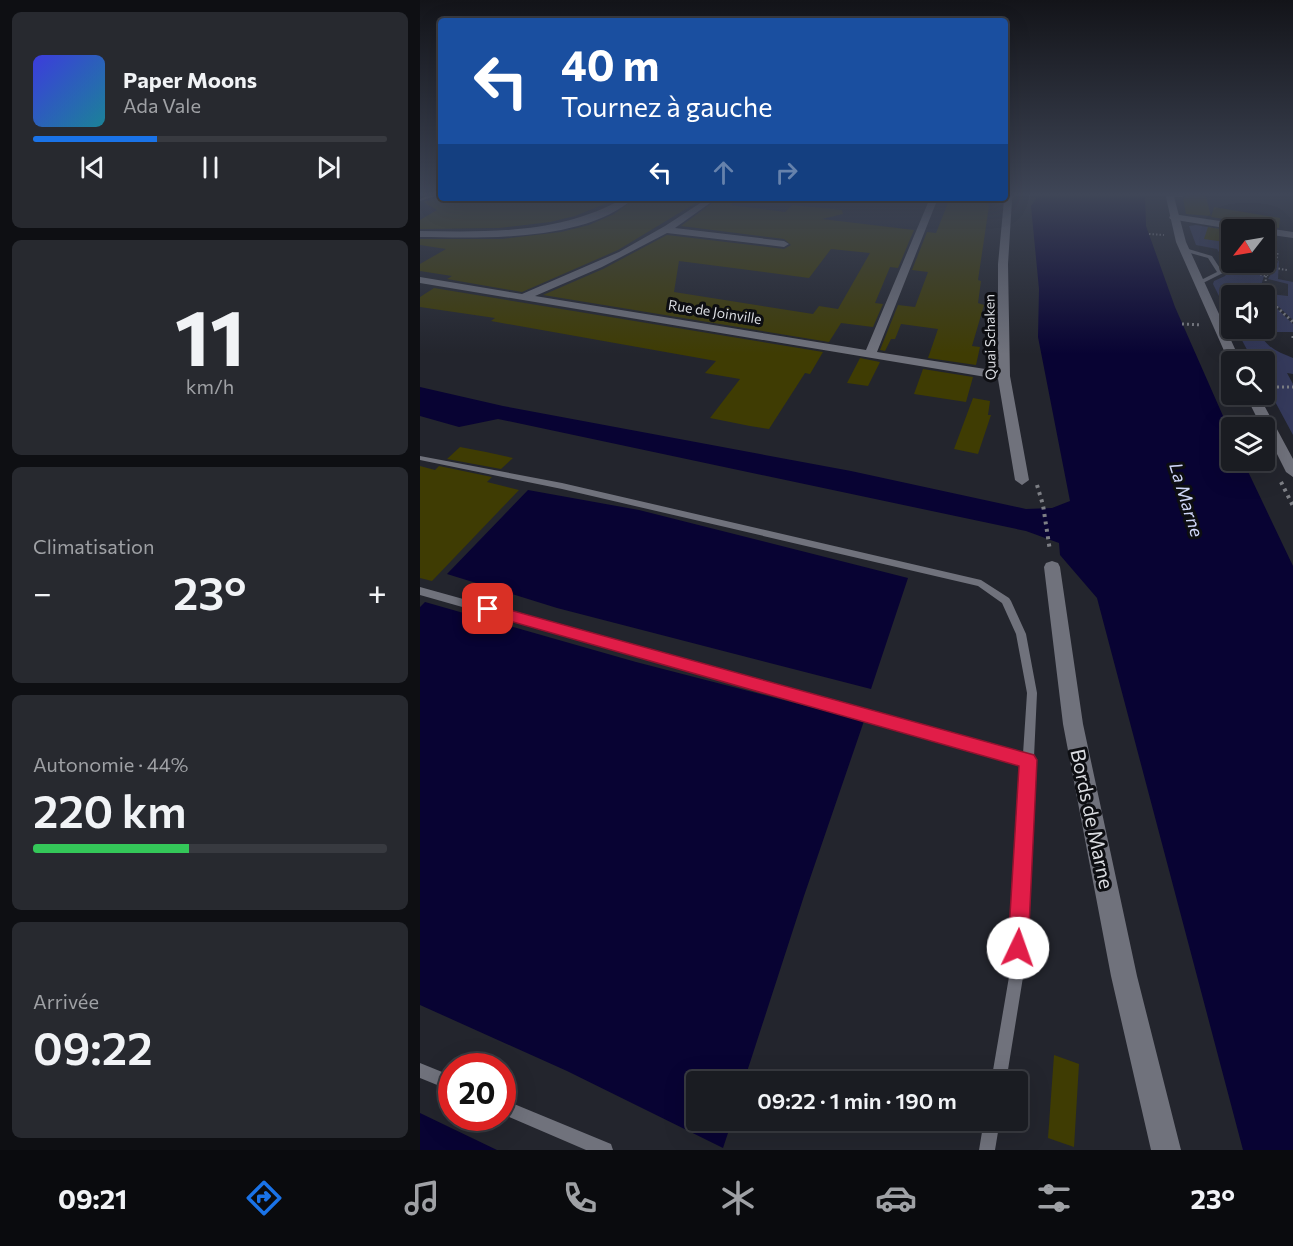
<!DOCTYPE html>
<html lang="fr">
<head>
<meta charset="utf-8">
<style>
  :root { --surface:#1a1c22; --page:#27292f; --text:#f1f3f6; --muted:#9fa1a5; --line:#383a40; --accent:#1a73e8 }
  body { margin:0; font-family:Commissioner,sans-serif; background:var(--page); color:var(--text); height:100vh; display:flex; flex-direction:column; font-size:22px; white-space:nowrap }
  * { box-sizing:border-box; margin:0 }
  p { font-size:20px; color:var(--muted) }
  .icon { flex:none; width:33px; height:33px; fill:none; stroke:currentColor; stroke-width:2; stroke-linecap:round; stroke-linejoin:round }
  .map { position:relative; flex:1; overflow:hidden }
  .panel { display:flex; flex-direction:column; gap:12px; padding:12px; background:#0e0f13; width:420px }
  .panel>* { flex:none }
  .banner { position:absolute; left:18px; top:18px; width:570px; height:183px; border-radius:6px; box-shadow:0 6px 24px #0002,0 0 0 2px var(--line); background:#1a4fa0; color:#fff; overflow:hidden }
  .needle { width:39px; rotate:239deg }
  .tools { position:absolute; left:801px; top:219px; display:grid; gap:12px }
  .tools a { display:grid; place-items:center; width:54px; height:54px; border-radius:6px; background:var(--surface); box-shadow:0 6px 24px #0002,0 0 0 2px var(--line); font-size:30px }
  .speed { position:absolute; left:18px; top:1053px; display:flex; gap:12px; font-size:30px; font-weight:700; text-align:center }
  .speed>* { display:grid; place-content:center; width:78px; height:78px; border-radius:50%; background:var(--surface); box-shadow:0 6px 24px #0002,0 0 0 2px var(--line); line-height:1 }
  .speed .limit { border:9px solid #d22; background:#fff; color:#111 }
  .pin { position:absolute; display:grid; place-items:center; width:51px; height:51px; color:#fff; margin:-26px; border-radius:12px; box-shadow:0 3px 9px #0006 }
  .me { position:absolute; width:66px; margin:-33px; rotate:3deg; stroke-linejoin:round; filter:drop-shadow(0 0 4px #0008) }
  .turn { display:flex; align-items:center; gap:21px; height:126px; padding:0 24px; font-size:27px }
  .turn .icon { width:78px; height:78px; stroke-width:2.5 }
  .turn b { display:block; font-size:42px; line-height:51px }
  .lanes { display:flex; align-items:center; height:57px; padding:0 24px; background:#0003; justify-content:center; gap:30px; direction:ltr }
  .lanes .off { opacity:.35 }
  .big { font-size:45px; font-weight:600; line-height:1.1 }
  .panel .tile { flex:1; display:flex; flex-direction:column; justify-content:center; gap:9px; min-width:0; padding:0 21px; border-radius:9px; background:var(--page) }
  .panel .dial { align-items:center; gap:0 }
  .dial b { font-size:78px; line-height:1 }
  .song { display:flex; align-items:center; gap:18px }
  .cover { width:72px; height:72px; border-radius:9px; background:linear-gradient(135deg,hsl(240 70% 55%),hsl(190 70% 35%)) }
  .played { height:6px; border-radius:3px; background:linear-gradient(90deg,var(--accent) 35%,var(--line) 35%) }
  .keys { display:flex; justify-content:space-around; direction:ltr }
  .heat { display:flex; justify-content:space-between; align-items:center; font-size:33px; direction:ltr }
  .charge { height:9px; border-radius:4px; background:linear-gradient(90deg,#34c759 44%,var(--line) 0) }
  .trip { position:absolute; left:266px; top:1071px; width:342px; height:60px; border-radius:6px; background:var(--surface); box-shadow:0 6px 24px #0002,0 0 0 2px var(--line); font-weight:600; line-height:60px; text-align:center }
  .dock { display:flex; height:96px; justify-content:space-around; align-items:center; background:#0a0b0e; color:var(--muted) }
  .dock .icon { width:42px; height:42px }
  .dock .selected { color:var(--accent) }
  .dock b { font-size:27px; color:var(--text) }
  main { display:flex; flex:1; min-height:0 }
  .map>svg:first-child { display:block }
</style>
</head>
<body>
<main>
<section class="panel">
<div class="tile">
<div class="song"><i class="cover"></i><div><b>Paper Moons</b><p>Ada Vale</p></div></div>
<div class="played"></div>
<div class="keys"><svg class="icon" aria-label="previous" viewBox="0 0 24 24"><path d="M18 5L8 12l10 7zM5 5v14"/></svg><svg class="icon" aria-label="pause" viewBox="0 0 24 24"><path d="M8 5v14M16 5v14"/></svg><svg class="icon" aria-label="next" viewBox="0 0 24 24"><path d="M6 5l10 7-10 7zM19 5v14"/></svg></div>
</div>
<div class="tile dial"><b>11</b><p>km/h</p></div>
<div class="tile"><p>Climatisation</p>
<div class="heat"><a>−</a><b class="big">23°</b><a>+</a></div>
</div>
<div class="tile"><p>Autonomie · 44%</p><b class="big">220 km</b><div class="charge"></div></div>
<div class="tile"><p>Arrivée</p><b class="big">09:22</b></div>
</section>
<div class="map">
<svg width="873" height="1150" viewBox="0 0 873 1150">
  <rect width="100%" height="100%" fill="#23252d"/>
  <path fill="#353a5c" d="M776,225L799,229L785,238L811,243L812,262H844L845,249L855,251V267L845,275L807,265L797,249L776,245L769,226Z
    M859,260L858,279L873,282V320L848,297L849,294L868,296V284L848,279Z
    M808,266L844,276L840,289L843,295L812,296L811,320L793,284L794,281L805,276L809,271Z
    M845,297L873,324V332H840C845,347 858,352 873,358V374L867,373L873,384V435L845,383L844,362L833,361L816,329L844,328Z"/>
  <path fill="#080333" d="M620,193H725L726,226L755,307L811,434L812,460L823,461L873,566V1150H823L677,598L640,555L639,543L606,531L78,419L39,427L0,416V387L83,406L431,471L606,509L632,508L650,501L618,337L619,289L611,206Z
    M108,490L219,510L488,578L451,689L137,608L27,574Z
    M5,602L216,662L444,721L384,896L324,1081L276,1082V1120L312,1121L303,1148L147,1071L0,1005V607Z
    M0,1113L77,1150H0Z"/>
  <path fill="#3f3c03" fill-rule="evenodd" d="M762,193H785L791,216L766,214L763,199L766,195Z
    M16,198H199L155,216L130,222L79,228L0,229V220L17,210L3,202Z
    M216,198H284L198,250L102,292L27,279L32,276L0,271V264L26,249L0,245V239H82L141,232L169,225L194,214Z
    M299,198H319L310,205L365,212L372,205L422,210L423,214L402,219L494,230L478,268L470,267L455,303L463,304L453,327L421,323L409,342L123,295L183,269L247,235L364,249L371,245L364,239L261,226ZM411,249L450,253L418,309L399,306L393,314L254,292L259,261L389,278Z
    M530,198H563L569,206L558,280L561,281L558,303L564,305L552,346L560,347L556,365L508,358L518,329L481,324L475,339H471L465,351L460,350L478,305L495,307L508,272L492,270L507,232L516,233Z
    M794,207L860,218L859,228L791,217Z
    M788,227L812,231V243L784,239Z
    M14,288L403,352L390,374L385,373L349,429L330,426L290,418L320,379L285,373L296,361L71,321L75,318L0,307V297Z
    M440,358L460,362L448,386L427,383Z
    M503,369L553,377L546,402L494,394Z
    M553,398L570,401L568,415H571L558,454L534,449Z
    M40,447L66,452L93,458L81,469L27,459Z
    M0,466L15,470L19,466L72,477L67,482L99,490L12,581L0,578Z
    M634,1055L659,1064L654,1147L628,1138Z"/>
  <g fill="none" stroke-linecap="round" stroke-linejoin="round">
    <path stroke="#7d7f85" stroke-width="2" stroke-dasharray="1.5 2" stroke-linecap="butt" d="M729,234L744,235
      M810,266L846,276L855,268L858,251
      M855,268L867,270
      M846,276L845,291L850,302"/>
    <path stroke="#7d7f85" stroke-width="3" stroke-dasharray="2 3" stroke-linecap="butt" d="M849,300L873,322
      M762,324L782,325
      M873,336V340
      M807,374L812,385
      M847,387H873"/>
    <path stroke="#7d7f85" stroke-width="4" stroke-dasharray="3 4.5" stroke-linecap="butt" d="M861,482L873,506
      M617,485L623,505L630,551"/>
    <path fill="#70727c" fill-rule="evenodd" d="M16,193H21V194L0,201V199Z
      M747,194L764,196L762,197L749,196Z
      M765,248L792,256L803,273L781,284H777V282L797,272L788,258L763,251L762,250Z
      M0,456L142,483L561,580L589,598L591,601L606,634L617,693L604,971L586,1082H571L590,971L602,765L0,595V587L603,754L607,693L596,634L582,603L558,586L142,489L0,460Z
      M0,1063L32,1076V1091L0,1078Z
      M82,1099L191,1144L193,1150H166L82,1114Z
      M564,1120H580L575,1150H559Z"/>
    <path fill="#70727c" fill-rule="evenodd" d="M587,193H595L592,200L588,264L590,376L609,480L602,485L595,480L578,379L0,283V277L102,294L199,252L245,226L288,198H297L255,228L364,241L369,244L364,247L247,233L182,267L115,296L446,350L510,198H518L457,352L578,371V264L584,200Z
      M204,198H214C165,242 62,238 0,237V231C71,232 141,234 204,198Z
      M753,214L873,232V238L844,234V230H817L750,219L749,217Z
      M632,561L638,563L640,567L663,724L717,976L761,1150H731L691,976L643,724L624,567L626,563Z"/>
    <path fill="#70727c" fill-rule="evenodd" d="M745,193H753L766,242L821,362H812V365L809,362L756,242Z
      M825,394H838L873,459V477L866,472L844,428H842Z"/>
  </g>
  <linearGradient id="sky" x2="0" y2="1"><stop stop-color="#131419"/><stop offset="0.55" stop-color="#3f4657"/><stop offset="1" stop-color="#3f4657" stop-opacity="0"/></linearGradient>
  <rect width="873" height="354" fill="url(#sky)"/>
  <path fill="#e11d48" stroke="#92132f" stroke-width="1.5" d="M68,604L614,755L617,760L608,948L605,955L598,958L591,955L588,948L599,766L62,613L60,609L62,605Z"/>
  <g text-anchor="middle" stroke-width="6" stroke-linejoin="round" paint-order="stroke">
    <g font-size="14" fill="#d9dbe0" stroke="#0d0e12">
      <text transform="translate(295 312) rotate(9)" y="5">Rue de Joinville</text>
      <text transform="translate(570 337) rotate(-91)" y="5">Quai Schaken</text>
    </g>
    <g font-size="18" font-style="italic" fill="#d0d7f9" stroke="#0d0e12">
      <text transform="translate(766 500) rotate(73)" y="6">La Marne</text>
    </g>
    <g font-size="20" fill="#d9dbe0" stroke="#0d0e12">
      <text transform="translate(672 819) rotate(78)" y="7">Bords de Marne</text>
    </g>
  </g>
</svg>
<div class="tools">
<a><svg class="needle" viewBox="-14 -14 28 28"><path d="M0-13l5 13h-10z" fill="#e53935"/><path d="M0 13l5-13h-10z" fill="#9fa1a5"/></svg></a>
<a><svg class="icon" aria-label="sound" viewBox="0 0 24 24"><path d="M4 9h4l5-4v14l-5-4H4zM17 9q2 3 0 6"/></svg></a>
<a><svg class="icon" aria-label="search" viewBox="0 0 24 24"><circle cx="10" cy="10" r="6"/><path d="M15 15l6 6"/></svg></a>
<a><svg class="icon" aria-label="layers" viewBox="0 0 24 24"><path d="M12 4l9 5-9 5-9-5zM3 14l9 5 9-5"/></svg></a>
</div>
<div class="speed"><div class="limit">20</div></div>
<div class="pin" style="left:68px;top:609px;background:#d93025"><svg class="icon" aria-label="arrive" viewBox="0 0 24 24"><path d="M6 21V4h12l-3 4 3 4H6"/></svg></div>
<svg class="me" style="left:598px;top:948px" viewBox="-20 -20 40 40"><circle r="19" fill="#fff"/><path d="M0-13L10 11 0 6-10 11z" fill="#e11d48"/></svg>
<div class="trip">09:22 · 1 min · 190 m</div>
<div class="banner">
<div class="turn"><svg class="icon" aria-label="left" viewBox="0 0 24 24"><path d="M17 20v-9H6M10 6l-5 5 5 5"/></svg><div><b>40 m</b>Tournez à gauche</div></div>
<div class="lanes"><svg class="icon" aria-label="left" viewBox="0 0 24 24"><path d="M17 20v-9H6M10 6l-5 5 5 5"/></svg><svg class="icon off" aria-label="ahead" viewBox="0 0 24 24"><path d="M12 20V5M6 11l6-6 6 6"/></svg><svg class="icon off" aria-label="right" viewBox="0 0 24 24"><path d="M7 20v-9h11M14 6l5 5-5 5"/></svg></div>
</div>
</div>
</main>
<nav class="dock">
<b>09:21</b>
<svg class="icon selected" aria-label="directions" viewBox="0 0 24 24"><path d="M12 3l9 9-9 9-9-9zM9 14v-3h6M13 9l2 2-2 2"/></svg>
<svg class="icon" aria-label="music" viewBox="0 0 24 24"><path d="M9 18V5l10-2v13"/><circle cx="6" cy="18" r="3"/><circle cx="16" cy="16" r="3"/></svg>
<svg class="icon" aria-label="phone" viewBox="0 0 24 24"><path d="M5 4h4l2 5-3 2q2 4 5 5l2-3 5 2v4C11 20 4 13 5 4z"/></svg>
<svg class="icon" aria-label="climate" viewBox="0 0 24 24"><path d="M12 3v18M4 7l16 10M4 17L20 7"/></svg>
<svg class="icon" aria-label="car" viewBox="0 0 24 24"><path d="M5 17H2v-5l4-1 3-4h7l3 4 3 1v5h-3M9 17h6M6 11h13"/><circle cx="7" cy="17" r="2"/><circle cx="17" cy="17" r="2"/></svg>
<svg class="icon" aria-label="filters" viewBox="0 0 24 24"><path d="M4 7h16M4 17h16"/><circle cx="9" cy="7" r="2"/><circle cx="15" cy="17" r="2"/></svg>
<b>23°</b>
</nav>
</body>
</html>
